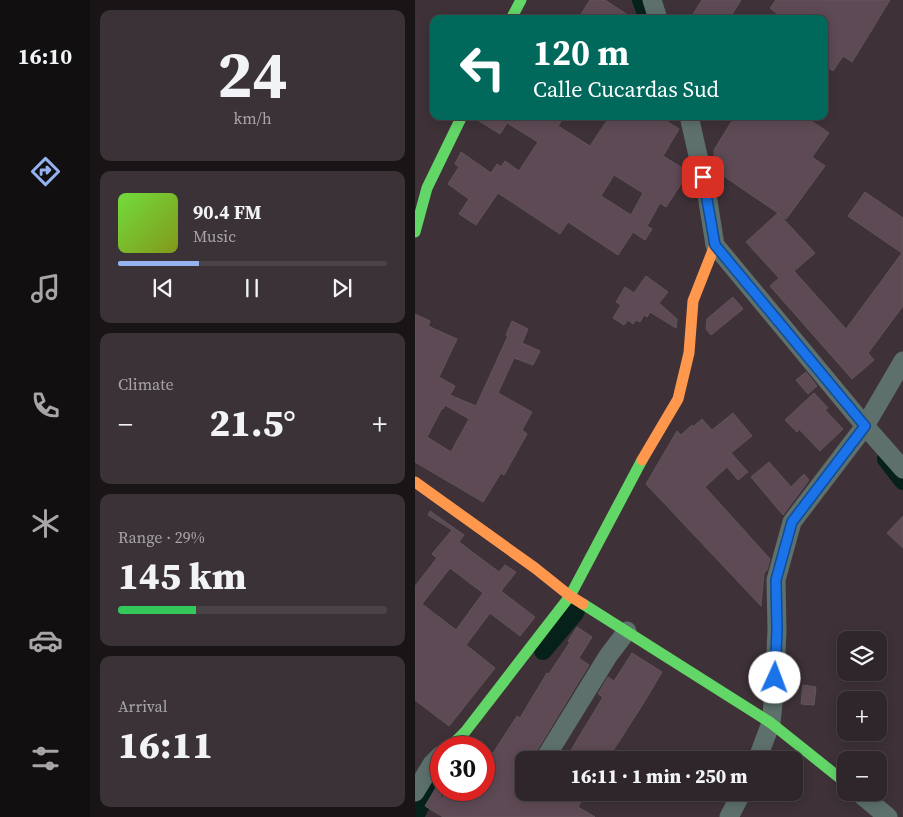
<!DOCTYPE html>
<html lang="en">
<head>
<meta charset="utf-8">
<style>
  :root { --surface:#2e262a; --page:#3a3236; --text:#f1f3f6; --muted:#a7a5a8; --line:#494347; --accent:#95b2f1 }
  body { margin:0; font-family:"Source Serif 4",serif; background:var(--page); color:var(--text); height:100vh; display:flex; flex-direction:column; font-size:19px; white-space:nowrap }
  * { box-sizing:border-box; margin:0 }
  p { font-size:16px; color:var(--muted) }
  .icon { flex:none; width:28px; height:28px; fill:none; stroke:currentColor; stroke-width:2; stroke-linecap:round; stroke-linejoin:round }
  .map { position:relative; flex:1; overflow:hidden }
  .drawer { display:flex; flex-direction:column; gap:10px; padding:10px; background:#191517; width:325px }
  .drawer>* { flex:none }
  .top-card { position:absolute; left:15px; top:15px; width:398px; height:105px; border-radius:10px; box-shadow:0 2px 12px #0003,0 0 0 1px var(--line); background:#00695c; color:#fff; overflow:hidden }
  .buttons { position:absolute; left:422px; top:631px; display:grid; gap:10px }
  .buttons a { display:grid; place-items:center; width:50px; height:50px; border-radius:10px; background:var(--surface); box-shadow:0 2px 12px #0003,0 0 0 1px var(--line); font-size:25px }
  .speed { position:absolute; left:15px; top:736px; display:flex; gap:10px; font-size:25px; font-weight:700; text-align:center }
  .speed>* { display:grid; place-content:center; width:65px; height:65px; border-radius:50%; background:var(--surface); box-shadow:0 2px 12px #0003,0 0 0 1px var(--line); line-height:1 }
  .speed .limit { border:8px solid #d22; background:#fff; color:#111 }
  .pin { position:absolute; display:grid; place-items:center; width:42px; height:42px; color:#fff; margin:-21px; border-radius:10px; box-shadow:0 2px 8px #0006 }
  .me { position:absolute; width:55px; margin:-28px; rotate:2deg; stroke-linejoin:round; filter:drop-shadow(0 0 4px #0008) }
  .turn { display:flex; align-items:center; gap:18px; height:105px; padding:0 20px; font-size:22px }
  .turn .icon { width:65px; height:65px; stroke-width:2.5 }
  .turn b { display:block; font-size:35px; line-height:42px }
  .big { font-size:38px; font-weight:800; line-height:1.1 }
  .drawer .tile { flex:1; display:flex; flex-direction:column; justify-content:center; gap:8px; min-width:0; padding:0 18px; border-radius:10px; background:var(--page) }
  .drawer .dial { align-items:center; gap:0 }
  .dial b { font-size:65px; line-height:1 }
  .song { display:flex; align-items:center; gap:15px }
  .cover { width:60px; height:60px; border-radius:8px; background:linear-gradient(135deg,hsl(100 70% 55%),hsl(70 70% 35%)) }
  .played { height:5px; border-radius:2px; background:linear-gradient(90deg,var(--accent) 30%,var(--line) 30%) }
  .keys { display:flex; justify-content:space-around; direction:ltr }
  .heat { display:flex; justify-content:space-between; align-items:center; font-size:28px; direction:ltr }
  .charge { height:8px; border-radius:4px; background:linear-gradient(90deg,#34c759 29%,var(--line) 0) }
  .trip { position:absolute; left:100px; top:751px; width:288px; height:50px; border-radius:10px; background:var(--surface); box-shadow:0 2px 12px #0003,0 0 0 1px var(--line); font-weight:800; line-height:50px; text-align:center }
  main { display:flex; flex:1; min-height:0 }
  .tab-bar { display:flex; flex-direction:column; width:90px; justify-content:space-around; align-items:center; background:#120f11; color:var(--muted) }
  .tab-bar .icon { width:35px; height:35px }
  .tab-bar .on { color:var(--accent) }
  .tab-bar b { font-size:22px; color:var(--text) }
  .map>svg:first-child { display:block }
</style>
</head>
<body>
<main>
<nav class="tab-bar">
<b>16:10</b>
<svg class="icon on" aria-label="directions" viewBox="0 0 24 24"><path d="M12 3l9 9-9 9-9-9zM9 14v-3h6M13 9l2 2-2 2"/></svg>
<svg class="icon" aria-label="music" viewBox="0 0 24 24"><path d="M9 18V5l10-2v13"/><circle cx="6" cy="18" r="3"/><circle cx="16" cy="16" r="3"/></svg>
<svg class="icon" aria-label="phone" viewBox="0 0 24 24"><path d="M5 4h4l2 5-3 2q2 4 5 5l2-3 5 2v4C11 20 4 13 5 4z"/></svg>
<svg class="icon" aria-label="climate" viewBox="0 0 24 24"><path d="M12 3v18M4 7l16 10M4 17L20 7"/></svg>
<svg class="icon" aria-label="car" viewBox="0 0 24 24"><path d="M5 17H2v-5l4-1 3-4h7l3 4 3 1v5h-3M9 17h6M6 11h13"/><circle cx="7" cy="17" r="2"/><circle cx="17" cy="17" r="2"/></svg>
<svg class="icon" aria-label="filters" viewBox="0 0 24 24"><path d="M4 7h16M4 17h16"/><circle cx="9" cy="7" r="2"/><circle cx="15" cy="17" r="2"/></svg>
</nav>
<section class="drawer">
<div class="tile dial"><b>24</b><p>km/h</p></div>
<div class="tile">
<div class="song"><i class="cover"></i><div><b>90.4 FM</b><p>Music</p></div></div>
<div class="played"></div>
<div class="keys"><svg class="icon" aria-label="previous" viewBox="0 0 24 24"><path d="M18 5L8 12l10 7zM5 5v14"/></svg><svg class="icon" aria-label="pause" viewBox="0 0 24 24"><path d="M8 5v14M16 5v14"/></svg><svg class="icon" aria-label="next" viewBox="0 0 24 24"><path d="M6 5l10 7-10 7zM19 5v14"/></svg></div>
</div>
<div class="tile"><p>Climate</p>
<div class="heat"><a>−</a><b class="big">21.5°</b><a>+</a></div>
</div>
<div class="tile"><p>Range · 29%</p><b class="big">145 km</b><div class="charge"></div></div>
<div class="tile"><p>Arrival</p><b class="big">16:11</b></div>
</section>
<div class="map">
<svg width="488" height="817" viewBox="0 0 488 817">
  <rect width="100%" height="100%" fill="#3e3238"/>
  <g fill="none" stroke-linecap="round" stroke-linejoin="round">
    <path stroke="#06211a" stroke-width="18" d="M226,0L233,19
      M471,459L488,481
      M128,651L160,613L162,608
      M0,816L26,769"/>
  </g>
  <path fill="#5e4a55" stroke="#60555a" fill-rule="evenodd" d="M175,0H190L219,19H163Z
    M287,0H326L314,19H275Z
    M361,0H475L437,62L428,56L418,71L409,65V19H369L355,8Z
    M62,116H150L143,126L175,146L195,116H244L264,129L248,156L274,172L251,207L245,203L232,226L237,229L230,240L218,232L203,255L153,222L145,234L83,193L61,225L44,214L54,199L33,184L44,167L40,164L46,152L76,173L82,164L86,167L90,161L104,171L123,142L92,123L85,134L61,119ZM199,175L228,193L216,215L186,196Z
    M320,116H389L414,133L397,157L410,166L371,219L363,213L400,253L379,271L431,329L487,253L433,216L450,192L488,218V306L453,353L459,360L437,379L355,286L364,278L331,242L363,213L304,173L306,169L300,165L299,150Z
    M231,276L253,292L244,303L262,319L261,328L235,312L232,317L229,315L225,322L221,320L218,324L213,320L209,325L198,318L206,305L201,302L210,287L219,293Z
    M318,297L328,309L296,335L291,329L292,319Z
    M0,314L15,321L13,326L42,339L24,377L40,386L35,395L61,406L93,336L91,335L97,321L113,329L107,343L125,351L118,365L99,358L83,393L117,412L107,430L112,434L89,475L86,473L68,502L0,462ZM30,405L54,419L36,452L12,437L27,408L28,409Z
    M391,372L402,386L393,394L381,380Z
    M399,393L413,408L410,410L428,429L405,451L384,429L382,432L370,420Z
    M318,413L337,436L316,453L333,472L323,480L312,467L290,487L355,559L352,570L349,573L346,606L231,484L262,431L266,435L277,425L278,427L287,419L297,430Z
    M354,462L376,487L389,474L394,480L368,515L336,477Z
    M15,511L49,535L44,542L84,572L90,565L101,572L86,591L120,617L105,636L75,613L51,645L80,668L34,726L0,700V586L22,558L17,554L37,530L13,515ZM35,568L68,593L41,630L7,604Z
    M488,516V548L472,533Z
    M162,627L177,637L164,658L174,665L116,760H109V792H172L163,807L180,817H28L10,806L26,779V800L33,790H69V763L76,752L78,753L102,716L105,718L132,673L134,674L155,642L153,641Z
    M217,653L247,672L228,704L192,760H150L188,697L183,694L193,677L199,681Z
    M388,685L401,687L399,705L386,704Z"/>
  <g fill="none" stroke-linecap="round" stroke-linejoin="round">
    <path stroke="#5d706b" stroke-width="19" d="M237,0L243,19
      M274,116L292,195L300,245L450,426L488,469
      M129,760L193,656L212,631
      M342,760L356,723L359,694L362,630L361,580L377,522L450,426L488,361
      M0,792L17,764L26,755
      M443,792L473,817
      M314,817L327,792"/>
    <path stroke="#63d668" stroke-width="11" d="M96,19L106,0
      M0,232L12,188L47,116
      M168,604L356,723L431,783
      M34,748L50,732L155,596L227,460"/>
    <path stroke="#ff974d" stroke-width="11" d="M227,460L263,399L274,353L278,301L300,245
      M0,482L120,568L155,596L168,604"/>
  </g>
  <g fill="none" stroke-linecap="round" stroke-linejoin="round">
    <g stroke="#114b97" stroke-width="12">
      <path id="route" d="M288,177L300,245L450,426L377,522L361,580L362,630L360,678"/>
    </g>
    <use href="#route" stroke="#1a73e8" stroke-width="9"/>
  </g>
</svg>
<div class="buttons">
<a><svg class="icon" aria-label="layers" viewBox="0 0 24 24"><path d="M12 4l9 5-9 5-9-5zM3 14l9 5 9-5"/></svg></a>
<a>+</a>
<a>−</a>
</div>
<div class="speed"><div class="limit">30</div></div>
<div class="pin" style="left:288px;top:177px;background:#d93025"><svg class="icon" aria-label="arrive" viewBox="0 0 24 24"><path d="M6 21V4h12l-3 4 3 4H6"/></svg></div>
<svg class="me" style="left:360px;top:678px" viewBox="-20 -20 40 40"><circle r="19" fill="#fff"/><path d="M0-13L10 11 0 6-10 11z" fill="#1a73e8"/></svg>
<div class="trip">16:11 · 1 min · 250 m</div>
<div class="top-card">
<div class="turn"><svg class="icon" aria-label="left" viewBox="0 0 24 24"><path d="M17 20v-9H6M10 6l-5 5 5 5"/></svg><div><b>120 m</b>Calle Cucardas Sud</div></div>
</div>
</div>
</main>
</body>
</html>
